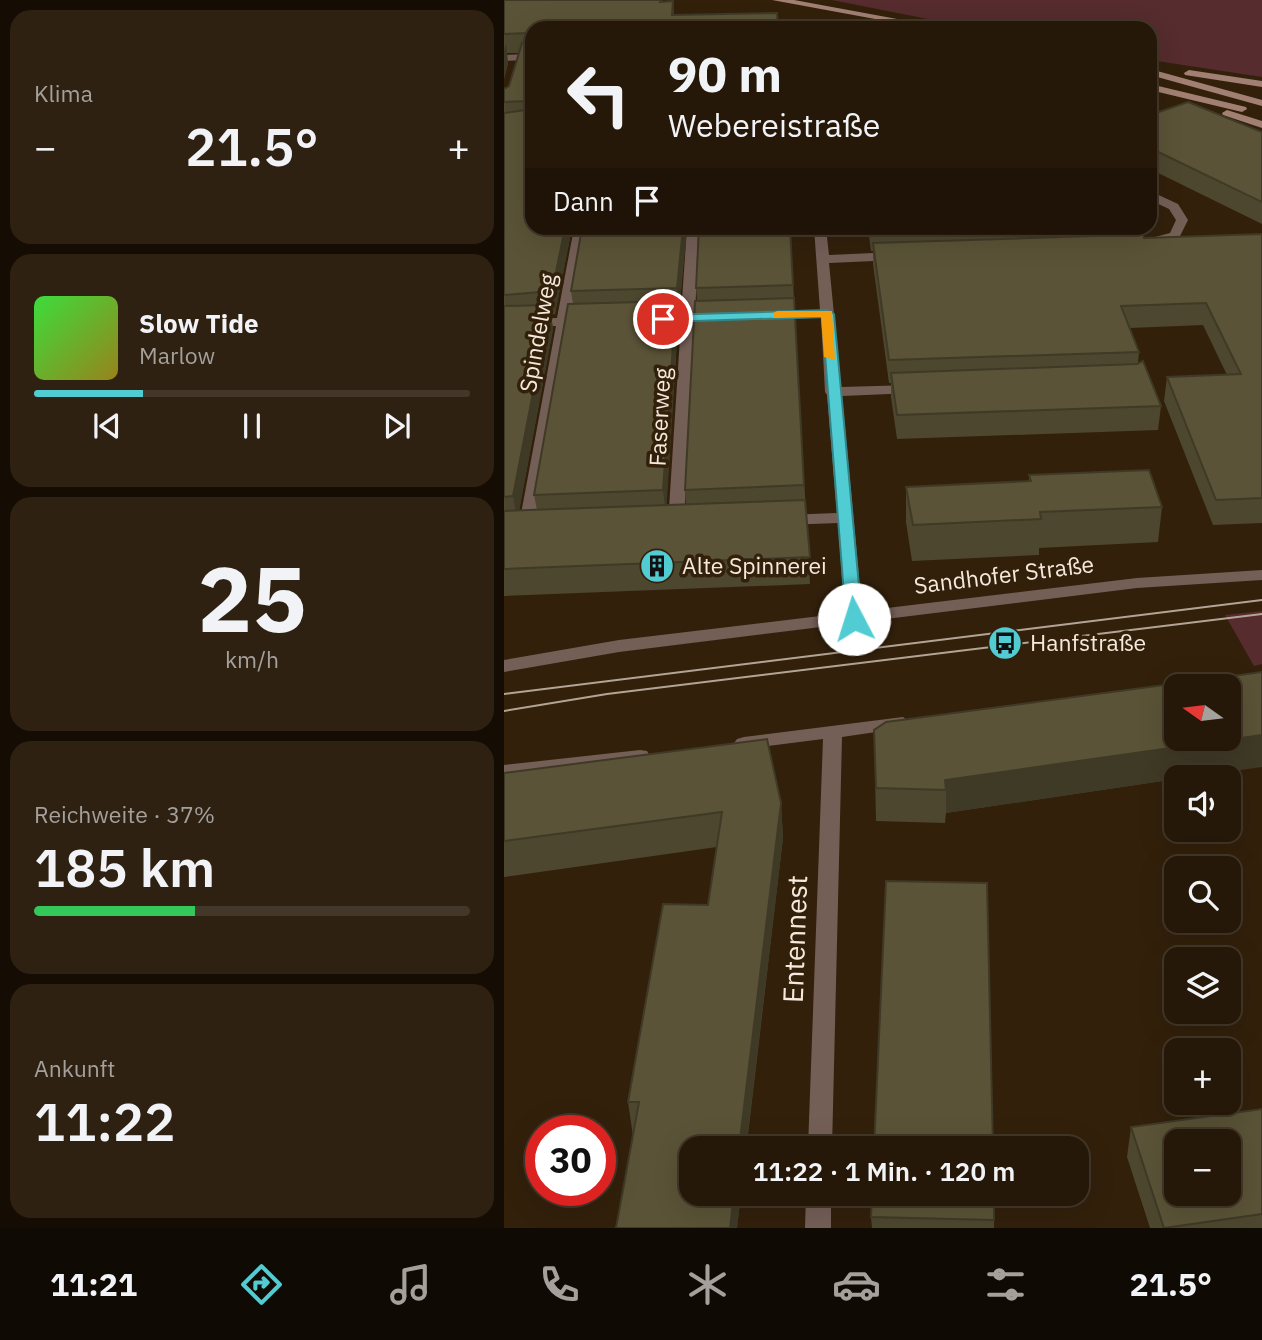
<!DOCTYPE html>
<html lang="de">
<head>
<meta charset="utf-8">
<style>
  :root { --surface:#261808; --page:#2e2112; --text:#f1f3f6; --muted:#a4a09c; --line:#423729; --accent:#51ccd2 }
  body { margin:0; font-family:"IBM Plex Sans",sans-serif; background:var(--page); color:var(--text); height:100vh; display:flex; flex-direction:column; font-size:26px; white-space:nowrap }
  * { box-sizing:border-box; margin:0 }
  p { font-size:23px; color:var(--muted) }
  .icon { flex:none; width:38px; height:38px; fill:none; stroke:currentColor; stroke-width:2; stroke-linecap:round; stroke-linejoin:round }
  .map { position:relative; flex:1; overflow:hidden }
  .drawer { display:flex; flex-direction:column; gap:10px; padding:10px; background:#150d04; width:504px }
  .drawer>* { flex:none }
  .banner { position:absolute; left:21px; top:21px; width:632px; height:214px; border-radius:21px; box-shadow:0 7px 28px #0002,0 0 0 2px var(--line); background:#261808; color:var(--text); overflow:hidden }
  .needle { width:46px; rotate:284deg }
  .buttons { position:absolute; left:660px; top:674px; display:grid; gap:14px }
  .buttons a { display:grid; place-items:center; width:77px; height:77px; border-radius:14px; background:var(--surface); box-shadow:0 7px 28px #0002,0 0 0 2px var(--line); font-size:35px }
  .speed { position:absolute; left:21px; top:1115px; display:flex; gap:14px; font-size:35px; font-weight:700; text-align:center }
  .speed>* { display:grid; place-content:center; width:91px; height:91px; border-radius:50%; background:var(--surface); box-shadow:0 7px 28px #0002,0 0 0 2px var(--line); line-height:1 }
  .speed .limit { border:10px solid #d22; background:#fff; color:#111 }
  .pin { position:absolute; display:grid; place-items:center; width:60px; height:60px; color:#fff; margin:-30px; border:4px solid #fff; border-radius:50%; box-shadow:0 2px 7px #0007 }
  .me { position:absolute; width:77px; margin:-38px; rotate:355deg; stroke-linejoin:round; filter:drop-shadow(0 0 5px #0008) }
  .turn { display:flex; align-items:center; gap:24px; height:147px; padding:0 28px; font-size:32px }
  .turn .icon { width:91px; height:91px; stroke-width:2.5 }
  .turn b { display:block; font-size:49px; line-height:60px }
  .then { display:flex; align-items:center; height:66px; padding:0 28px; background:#0003; gap:14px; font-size:26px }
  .big { font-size:52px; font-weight:600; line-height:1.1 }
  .drawer .widget { flex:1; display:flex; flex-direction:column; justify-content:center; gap:10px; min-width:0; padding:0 24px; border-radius:21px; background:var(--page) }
  .drawer .dial { align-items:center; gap:0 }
  .dial b { font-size:91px; line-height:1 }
  .song { display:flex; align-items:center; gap:21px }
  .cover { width:84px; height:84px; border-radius:10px; background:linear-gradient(135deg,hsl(120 70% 55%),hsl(50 70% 35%)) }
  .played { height:7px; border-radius:4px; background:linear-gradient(90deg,var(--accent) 25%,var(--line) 25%) }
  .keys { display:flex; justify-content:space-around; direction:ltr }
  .heat { display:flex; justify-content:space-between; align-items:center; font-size:38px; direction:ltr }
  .charge { height:10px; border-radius:5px; background:linear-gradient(90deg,#34c759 37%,var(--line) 0) }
  .trip { position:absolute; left:175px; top:1136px; width:410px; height:70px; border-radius:21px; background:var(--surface); box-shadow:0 7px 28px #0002,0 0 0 2px var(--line); font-weight:600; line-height:70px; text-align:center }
  .dock { display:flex; height:112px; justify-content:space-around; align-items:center; background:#0f0a03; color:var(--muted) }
  .dock .icon { width:49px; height:49px }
  .dock .current { color:var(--accent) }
  .dock b { font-size:32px; color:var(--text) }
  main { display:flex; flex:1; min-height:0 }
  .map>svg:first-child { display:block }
</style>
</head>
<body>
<main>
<section class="drawer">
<div class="widget"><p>Klima</p>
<div class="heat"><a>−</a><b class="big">21.5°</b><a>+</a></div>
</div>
<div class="widget">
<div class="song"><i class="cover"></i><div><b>Slow Tide</b><p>Marlow</p></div></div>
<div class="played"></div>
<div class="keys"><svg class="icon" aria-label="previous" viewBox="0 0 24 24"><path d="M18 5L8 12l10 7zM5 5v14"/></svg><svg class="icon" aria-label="pause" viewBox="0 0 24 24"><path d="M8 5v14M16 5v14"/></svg><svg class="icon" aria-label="next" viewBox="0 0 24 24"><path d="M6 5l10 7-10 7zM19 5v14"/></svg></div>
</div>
<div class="widget dial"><b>25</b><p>km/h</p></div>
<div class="widget"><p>Reichweite · 37%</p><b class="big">185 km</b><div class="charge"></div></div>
<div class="widget"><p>Ankunft</p><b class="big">11:22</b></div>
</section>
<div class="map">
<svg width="758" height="1228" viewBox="0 0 758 1228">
  <rect width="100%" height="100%" fill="#32200b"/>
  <path fill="#562c2e" d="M328,0H758V77L646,60V28H469Z
    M758,611V664L750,666L721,615Z"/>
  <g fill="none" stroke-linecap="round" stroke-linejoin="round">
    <path fill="#745f57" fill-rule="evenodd" d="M28,54V60L0,61V55Z
      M646,191L674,204L684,220L675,238L640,248L636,247V241L666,233L672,220L665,209L646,200Z
      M70,228H82L67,317H85L92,321L85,325L65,326L30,530L22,535L14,530L52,326L0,327V319L53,318Z
      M183,228H195L191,314L211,313L218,317L211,321L190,322L180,524L172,529L164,524L177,322L152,323L145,319L152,315L177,314Z
      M310,228H322L325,255L392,252L398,256L392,260L325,263L337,387L409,385L416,389L409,393L338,396L359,619L350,624L341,619L334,523L280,525L272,520L280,515L333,513L323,395L321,392L317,318L267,319L260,315L267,311L316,310Z
      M399,717L408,723L406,727L338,737L328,1148H304L319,739L240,749L233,747L230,743L233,739L240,737Z
      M136,750L143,751L146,756L143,761L0,779V765Z
      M302,1194H327V1228H301Z"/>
    <path fill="#745f57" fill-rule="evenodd" d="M758,570V580L633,588L115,652L0,672V660L115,640L633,578Z"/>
    <path fill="#a18073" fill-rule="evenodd" d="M268,0H290L442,28H420Z
      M646,69L758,100V106L646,75Z
      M685,70L758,81V87L681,75L680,73Z
      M646,84L742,107L743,109L738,112L646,90Z
      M723,110L758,121V128L719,115L718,113Z"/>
    <path stroke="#b3a595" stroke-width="2" d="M0,694L758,600
      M0,711L103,694L758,614"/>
  </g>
  <path fill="#4d472f" d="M0,0L169,1L170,15L28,228H68L51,314L47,315L49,329L15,511L33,510L30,495L69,304L67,291L183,228L175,311H173L174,325L162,505H182L181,490L193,301L192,288L194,228H286L306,584L0,596V89L5,86L15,53H3L4,64L0,79Z
    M646,115L758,132V224L646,169Z
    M364,228H630V231L640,238L758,234V523L709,525L660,401L663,377L723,375L699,325L626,328L635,352L634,364L657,406L654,430L393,439L387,397V383H385L369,264V251H367Z
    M525,475L658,507L654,542L535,548V555L408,561L402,522V487L525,481Z
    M370,730L672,777V779L442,813L441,823L372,821Z
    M0,773L277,803L279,838L233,1228H112L129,1136L124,1102L204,905L213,847L0,877Z
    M758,1109V1228H646L623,1157L627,1127Z
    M367,1217L490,1220V1228H368Z"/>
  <path fill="#3f3a26" d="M2,44L4,64L0,79V51Z
    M61,228H68L51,314L48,291Z
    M179,228H183L175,311L173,288Z
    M588,228H630L629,239L587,244Z
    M172,301L174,325L162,516L159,490Z
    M46,305L49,329L13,522L9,496Z
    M758,735V767L688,777H672V779L442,813V790L441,780Z
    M277,803L279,838L242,1148H235Z
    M230,1194H237L233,1228H226Z"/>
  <path fill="#5a5337" stroke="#3f3a26" stroke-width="2" fill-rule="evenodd" d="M0,0H157L156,2L169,1L168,15L273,13L274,28H28V109L25,101L0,102V89L5,86L18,43L27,42V33L0,34Z
    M684,102L758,132V202L646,148V115Z
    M28,109V228H61L48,291L0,295V113Z
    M78,228H179L173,288L67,291Z
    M195,228H286L289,285L192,288Z
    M367,228H422L367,229Z
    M637,230L640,238L758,234V498L712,500L663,377L737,374L702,303L617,306L635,352L385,360L369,243L589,236Z
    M290,298L300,485L181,490L191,301Z
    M172,301L159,490L30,495L64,304Z
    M46,305L9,496L0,497V306Z
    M639,361L657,406L393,415L387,373L633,364Z
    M645,470L658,507L536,512L537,519L409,525L402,487L527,481L525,475Z
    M301,500L306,557L0,569V511Z
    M758,672V735L441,780L442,790L372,788L370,730L382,722ZM672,686H724V738H672Z
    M263,739L277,803L235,1148H187V1194H230L226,1228H112L135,1102H124L159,904L204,905L218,812L0,841V773Z
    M382,881L483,883L489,1148H370Z
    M758,1109V1214L660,1228L627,1127ZM672,1141H724V1194H672Z
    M368,1194H490V1220L367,1217Z"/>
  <path fill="#51ccd2" stroke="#358588" stroke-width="2" d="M323,310L330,314L358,619L350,624L342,619L318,317L159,322L153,319L159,315Z"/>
  <path fill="#f59e0b" d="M273,311H328L331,360L320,357L317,317L269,318V313Z"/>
  <defs>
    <g id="building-disc" transform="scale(1.75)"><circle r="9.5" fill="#51ccd2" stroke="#32200b"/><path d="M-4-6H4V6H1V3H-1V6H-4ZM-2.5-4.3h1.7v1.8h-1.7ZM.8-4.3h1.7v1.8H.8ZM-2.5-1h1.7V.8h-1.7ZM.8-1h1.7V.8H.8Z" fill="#111"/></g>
    <g id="bus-disc" transform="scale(1.75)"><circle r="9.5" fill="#51ccd2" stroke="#32200b"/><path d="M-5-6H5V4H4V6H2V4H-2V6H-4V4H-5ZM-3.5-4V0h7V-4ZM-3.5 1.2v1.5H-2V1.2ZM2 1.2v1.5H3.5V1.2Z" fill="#111"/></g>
  </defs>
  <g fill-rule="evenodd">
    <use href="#building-disc" x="153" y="566"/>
    <use href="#bus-disc" x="501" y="643"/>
  </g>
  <g text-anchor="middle" stroke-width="7" stroke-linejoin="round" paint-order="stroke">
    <g font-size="23" fill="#f5e9dc" stroke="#32200b">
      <text transform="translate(34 333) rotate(-80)" y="8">Spindelweg</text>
      <text transform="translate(156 417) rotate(-87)" y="8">Faserweg</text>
      <text transform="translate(500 575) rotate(-7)" y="8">Sandhofer Straße</text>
    </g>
    <g font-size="23" fill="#f5e9dc" stroke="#32200b" text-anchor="start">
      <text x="178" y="574">Alte Spinnerei</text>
      <text x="526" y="651">Hanfstraße</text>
    </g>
    <g font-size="28" fill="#f5e9dc" stroke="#32200b">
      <text transform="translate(291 939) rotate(-88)" y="10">Entennest</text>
    </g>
  </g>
</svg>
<div class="buttons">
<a><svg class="needle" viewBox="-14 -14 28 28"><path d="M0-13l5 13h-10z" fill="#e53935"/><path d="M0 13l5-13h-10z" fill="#a4a09c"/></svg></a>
<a><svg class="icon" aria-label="sound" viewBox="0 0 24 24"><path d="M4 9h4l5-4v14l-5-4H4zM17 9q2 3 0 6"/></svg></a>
<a><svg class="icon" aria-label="search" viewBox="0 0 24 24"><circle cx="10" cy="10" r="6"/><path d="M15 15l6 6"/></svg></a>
<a><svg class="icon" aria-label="layers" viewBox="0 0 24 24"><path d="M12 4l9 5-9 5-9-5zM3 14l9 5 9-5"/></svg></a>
<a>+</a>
<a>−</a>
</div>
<div class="speed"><div class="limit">30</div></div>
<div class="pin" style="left:159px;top:319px;background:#d93025"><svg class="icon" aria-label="arrive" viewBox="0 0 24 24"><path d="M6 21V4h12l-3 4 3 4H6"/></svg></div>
<svg class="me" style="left:350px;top:619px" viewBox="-20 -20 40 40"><circle r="19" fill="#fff"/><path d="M0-13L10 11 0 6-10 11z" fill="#51ccd2"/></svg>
<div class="trip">11:22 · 1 Min. · 120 m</div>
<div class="banner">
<div class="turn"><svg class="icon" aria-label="left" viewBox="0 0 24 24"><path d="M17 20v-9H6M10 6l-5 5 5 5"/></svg><div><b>90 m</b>Webereistraße</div></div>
<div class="then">Dann<svg class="icon" aria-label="arrive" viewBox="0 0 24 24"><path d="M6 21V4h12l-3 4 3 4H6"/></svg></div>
</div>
</div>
</main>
<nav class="dock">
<b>11:21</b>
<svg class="icon current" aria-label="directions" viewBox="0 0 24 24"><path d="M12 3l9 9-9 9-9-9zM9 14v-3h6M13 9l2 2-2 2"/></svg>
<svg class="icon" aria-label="music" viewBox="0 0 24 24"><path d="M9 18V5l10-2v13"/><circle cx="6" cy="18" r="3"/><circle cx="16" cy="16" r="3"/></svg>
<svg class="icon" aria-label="phone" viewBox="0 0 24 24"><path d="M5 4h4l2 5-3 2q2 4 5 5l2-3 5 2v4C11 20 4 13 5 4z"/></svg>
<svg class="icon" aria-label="climate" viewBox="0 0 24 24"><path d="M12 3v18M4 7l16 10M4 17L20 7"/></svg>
<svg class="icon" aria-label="car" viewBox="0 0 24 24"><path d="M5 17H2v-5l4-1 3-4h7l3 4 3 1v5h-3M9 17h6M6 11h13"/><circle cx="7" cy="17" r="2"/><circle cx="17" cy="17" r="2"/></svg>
<svg class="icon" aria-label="filters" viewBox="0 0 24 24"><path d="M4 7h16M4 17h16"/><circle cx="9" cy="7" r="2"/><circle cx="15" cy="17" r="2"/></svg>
<b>21.5°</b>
</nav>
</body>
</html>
